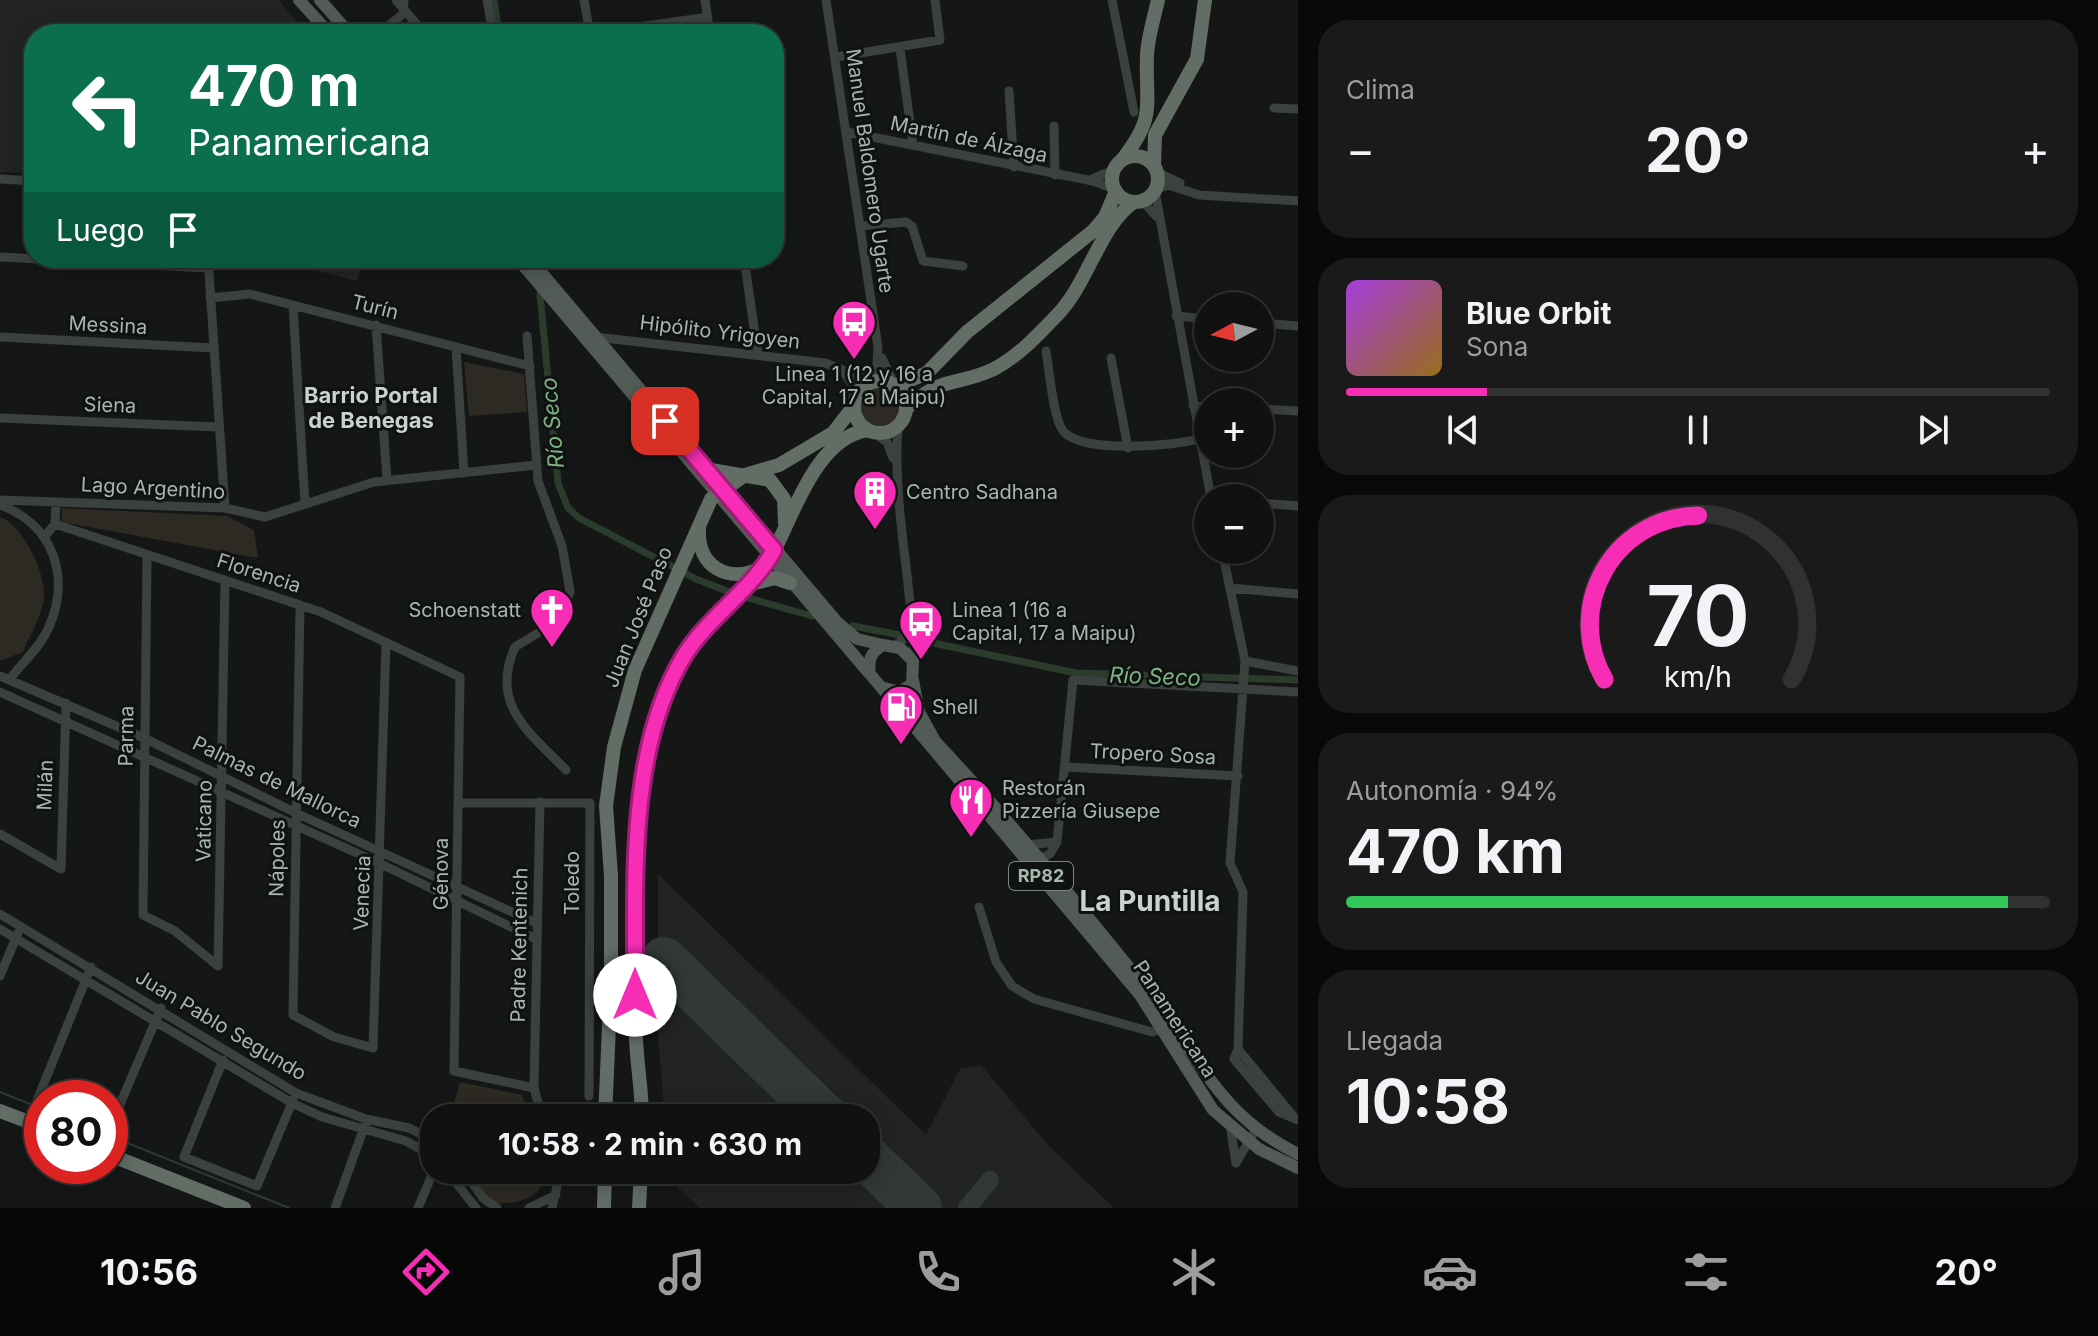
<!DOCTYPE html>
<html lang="es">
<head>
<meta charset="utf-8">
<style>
  :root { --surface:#101110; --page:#191a19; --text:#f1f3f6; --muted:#9c9d9f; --line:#303130; --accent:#f72db5 }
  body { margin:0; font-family:Inter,sans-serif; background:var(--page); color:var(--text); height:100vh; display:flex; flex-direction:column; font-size:30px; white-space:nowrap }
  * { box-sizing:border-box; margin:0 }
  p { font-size:26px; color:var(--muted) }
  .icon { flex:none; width:44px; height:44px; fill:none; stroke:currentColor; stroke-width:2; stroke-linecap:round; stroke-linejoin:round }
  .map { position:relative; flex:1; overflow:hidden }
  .details { display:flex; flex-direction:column; gap:20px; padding:20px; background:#090909; width:800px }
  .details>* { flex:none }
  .banner { position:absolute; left:24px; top:24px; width:760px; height:244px; border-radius:32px; box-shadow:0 4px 20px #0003,0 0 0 2px var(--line); background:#0b6e4f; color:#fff; overflow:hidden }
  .needle { width:52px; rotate:263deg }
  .buttons { position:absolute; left:1194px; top:292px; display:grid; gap:16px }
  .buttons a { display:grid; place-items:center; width:80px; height:80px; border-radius:50%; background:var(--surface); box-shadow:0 4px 20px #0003,0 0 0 2px var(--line); font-size:40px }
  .speed { position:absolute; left:24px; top:1080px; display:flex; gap:16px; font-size:40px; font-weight:700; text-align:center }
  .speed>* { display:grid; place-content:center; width:104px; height:104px; border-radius:50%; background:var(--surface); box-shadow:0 4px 20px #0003,0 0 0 2px var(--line); line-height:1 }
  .speed .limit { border:12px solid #d22; background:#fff; color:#111 }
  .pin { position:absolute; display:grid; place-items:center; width:68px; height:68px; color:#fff; margin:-34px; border-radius:16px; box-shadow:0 4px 12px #0006 }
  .me { position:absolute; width:88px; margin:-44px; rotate:0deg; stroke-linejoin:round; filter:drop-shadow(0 0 6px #0008) }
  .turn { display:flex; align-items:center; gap:28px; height:168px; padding:0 32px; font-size:36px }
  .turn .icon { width:104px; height:104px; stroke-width:2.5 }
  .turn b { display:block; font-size:56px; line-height:68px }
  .then { display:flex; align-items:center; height:76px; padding:0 32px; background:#0003; gap:16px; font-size:30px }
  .big { font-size:60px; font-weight:700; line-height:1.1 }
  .details .tile { flex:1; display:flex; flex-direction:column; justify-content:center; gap:12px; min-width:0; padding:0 28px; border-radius:32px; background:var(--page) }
  .details .dial { align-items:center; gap:0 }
  .dial svg { height:208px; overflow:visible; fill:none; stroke:var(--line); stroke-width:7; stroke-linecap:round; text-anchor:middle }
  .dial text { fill:var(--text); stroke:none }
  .song { display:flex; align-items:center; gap:24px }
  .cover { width:96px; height:96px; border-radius:12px; background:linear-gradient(135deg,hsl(280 70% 55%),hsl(40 70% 35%)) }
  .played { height:8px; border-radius:4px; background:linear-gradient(90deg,var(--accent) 20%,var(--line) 20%) }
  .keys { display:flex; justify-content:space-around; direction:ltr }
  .heat { display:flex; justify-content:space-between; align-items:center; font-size:44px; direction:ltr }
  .charge { height:12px; border-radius:6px; background:linear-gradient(90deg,#34c759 94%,var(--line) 0) }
  .trip { position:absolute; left:420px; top:1104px; width:460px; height:80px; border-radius:32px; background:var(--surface); box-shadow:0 4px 20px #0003,0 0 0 2px var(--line); font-weight:700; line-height:80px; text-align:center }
  .tab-bar { display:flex; height:128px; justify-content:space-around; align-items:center; background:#060706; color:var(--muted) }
  .tab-bar .icon { width:56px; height:56px }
  .tab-bar .current { color:var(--accent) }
  .tab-bar b { font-size:36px; color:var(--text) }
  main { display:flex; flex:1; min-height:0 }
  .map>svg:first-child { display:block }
</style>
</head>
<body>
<main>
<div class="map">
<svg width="1298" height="1208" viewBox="0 0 1298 1208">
  <rect width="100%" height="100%" fill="#151716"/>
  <path fill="#212423" d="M0,0H278L309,34H34V173L0,172Z
    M302,258H364L357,281L302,267Z
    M658,874L926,1135L960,1069L981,1065L1047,1144L1114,1208H700L674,1184L671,1170H866V1118H665L658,1036Z"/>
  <path fill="#2c2a23" d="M464,362L524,374L527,412L469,416Z
    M859 408a21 21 0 1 1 42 0a21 21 0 1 1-42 0Z
    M62,508L227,516L254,530L258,558L62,522Z
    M0,517C24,525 50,580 43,604C39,621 29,637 23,652L0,661Z
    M460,1082L522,1095L530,1118H450Z
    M464,1170H546C546,1199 511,1208 486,1201C478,1194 471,1179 464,1170Z"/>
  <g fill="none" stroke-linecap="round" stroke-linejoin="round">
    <path stroke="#2b3b2c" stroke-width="2" d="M0,1092L42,1109
      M110,1136L289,1208"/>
    <path stroke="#2b3b2c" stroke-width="7" d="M494,0L499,34
      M540,294L558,483L568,508L579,518L696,579L732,593
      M745,597L812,616
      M853,626L900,635
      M919,640L1076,673L1298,680"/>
    <path stroke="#323835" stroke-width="18" d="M967,1208L990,1180"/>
    <path stroke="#323835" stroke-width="46" d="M664,960L826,1118
      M866,1157L919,1208"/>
    <path stroke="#3a413e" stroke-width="9" d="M396,0L425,34
      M487,0L493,34
      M584,0L590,34
      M705,0L710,34
      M826,0L878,347L876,381
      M1112,0L1134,112
      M378,34L403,14L404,0
      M591,34L708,17
      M900,48L913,145
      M836,57L940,40L935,0
      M1009,91L1014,167
      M1274,108L1298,109
      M1054,126L1055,175
      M847,132L1093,181L1114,189
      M1157,172L1180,183
      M0,179L34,181
      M1092,179L1114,170
      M1156,189L1168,185L1199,195L1298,201
      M1155,191L1211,498
      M1142,201L1157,217
      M860,226L906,222L912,226L923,261L963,266
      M0,257L208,268
      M208,258L225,508
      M744,258L758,355
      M210,298L250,294L530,366
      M293,306L305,504
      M1176,316L1208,319
      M1260,323L1298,326
      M376,325L387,480
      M527,336L538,481L562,546L570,591L561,619L515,647C489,705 530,733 566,770
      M0,337L214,348
      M595,337L825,363L873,382
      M456,347L464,473
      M1046,351C1049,368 1053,418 1063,431C1083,454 1171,446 1199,439
      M882,358L894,384
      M1111,358L1128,448
      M842,370L854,387L856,397
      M1193,406L1208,407
      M1260,409L1298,411
      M0,418L218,427
      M898,427C892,506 913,584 914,663
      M874,433L887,442L893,458
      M0,500L225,508L265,517L374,482L536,465
      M1260,503L1298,506
      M0,505C53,524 72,577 48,629C39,649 23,661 10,679
      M55,524L56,502
      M45,536L55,524L321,612L460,677L454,1071L534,1088
      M1222,550L1245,661L1230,863L1243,892L1238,1049L1234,1059L1279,1112L1298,1120
      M147,557L143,915L175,931L218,966
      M1230,588L1298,594
      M300,605L293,1015L334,1037L373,1048L386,642
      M894,646L904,639L912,623
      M1245,661L1298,671
      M0,676L144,738L296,813L536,923
      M0,692L381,864L536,939
      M1066,767L1238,776
      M540,802L534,1088L542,1118
      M459,803H590L589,1096
      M0,834L61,869L66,703
      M1026,845L1057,842
      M1037,860L1050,854L1057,842L1073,680L1298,692
      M979,907L996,962L1012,986L1034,999L1152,1032L1162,1029
      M0,914L296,1093L366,1119L409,1128L434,1141
      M0,929L292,1103L322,1117L406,1141L434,1157
      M218,966L225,580
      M0,976L18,933
      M1238,1049L1294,1117
      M223,1060L184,1157L257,1186L293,1100
      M42,1100L38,1098L91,967
      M1230,1125L1236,1163
      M110,1128L161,1008
      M1236,1163L1256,1129
      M446,1170L476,1208
      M463,1170L483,1198L497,1208
      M335,1208L365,1125
      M418,1208L434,1170
      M529,1208L556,1195
      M552,1208L561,1170"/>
    <path stroke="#525b56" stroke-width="12" d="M299,0L330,34
      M320,0L350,34
      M517,258L869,673
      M529,258L837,622L857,639L883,645
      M913,680L919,712L935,741C1008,819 1077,903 1144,986C1198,1053 1215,1113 1298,1154
      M881,687L899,692L912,684L913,661L900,648L883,645C870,653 868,660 870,674L1140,995L1213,1110L1259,1149L1298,1168"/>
    <path stroke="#626d66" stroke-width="14" d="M1112 179a23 23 0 1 1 46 0a23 23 0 1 1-46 0Z
      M1122,160C1157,115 1145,107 1147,55C1148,36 1154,18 1158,0
      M1154,166L1155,135L1197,59L1205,0
      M854 407a26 26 0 1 1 52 0a26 26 0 1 1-52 0Z
      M896,386L927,373L967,332L1093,231L1105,217L1116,191
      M906,409C943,374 956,387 994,369C1019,356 1040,333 1059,313C1088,282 1101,224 1134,202
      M705,469L770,480L784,499L785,523
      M699,528C697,567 728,584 761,568
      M751,584L775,578L790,583
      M0,1111L42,1127
      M605,1118L611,980V876L606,806L614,747L635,670L711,499L745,475L779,465L833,433L854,406
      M642,1118C642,1091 637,1065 636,1039C631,939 628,768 672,678C700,624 747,601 774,551C794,513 817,437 868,430
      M110,1155L244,1208
      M604,1208L605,1170
      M639,1208L641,1170"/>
  </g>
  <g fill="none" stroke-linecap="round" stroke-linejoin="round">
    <g stroke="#a11d76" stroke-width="20">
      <path id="route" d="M635,995C636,887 626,752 684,656C709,616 751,591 774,550L665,421"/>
    </g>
    <use href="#route" stroke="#f72db5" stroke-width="14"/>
  </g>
  <defs>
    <g id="bus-pin" transform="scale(2.3)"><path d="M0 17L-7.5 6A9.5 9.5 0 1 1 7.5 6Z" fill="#f72db5" stroke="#101211"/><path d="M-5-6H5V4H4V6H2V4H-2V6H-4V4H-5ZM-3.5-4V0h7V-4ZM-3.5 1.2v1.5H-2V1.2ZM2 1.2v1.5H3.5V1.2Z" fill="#fff"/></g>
    <g id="building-pin" transform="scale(2.3)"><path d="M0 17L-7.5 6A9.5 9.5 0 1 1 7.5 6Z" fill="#f72db5" stroke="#101211"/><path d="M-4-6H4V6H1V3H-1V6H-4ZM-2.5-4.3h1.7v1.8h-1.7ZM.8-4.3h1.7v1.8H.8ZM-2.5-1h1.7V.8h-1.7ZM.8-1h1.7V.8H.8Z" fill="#fff"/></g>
    <g id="church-pin" transform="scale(2.3)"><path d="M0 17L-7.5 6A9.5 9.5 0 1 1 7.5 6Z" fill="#f72db5" stroke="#101211"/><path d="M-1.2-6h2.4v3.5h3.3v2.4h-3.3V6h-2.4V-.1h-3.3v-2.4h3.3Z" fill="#fff"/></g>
    <g id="fuel-pin" transform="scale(2.3)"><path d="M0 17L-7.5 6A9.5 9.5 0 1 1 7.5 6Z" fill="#f72db5" stroke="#101211"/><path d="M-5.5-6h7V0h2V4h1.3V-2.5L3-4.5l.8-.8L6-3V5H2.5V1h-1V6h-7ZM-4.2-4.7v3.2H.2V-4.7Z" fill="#fff"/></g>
    <g id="restaurant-pin" transform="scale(2.3)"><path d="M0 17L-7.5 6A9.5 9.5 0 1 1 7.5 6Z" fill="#f72db5" stroke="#101211"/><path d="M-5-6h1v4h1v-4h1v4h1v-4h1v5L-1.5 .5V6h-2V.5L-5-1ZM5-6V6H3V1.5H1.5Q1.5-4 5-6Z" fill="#fff"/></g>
  </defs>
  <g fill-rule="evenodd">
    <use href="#bus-pin" x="854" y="322"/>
    <use href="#building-pin" x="875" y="492"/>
    <use href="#church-pin" x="552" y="610"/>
    <use href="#bus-pin" x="921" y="622"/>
    <use href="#fuel-pin" x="901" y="707"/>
    <use href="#restaurant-pin" x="971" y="800"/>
  </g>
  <g text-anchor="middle" stroke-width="6" stroke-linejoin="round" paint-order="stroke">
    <rect fill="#101211" stroke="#79867e" stroke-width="2" x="1009" y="862" width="64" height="28" rx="6"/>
    <g font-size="18" font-weight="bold" fill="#a6b7ac">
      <text x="1041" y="882">RP82</text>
    </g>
    <g font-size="20" fill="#a6b7ac" stroke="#101211">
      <text transform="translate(969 139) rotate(12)" y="7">Martín de Álzaga</text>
      <text transform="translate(870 171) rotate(82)" y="7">Manuel Baldomero Ugarte</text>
      <text transform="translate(375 307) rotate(14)" y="7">Turín</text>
      <text transform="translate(108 325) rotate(3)" y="7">Messina</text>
      <text transform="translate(720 332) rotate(7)" y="7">Hipólito Yrigoyen</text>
      <text transform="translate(110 405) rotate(2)" y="7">Siena</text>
      <text transform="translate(153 488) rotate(3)" y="7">Lago Argentino</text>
      <text transform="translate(259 573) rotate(18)" y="7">Florencia</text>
      <text transform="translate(638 617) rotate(-68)" y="7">Juan José Paso</text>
      <text transform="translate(126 736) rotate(-89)" y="7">Parma</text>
      <text transform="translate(1153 754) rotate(3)" y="7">Tropero Sosa</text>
      <text transform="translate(277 782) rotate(26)" y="7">Palmas de Mallorca</text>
      <text transform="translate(45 785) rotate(-88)" y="7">Milán</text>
      <text transform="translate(204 821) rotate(-89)" y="7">Vaticano</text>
      <text transform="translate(277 858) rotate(-89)" y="7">Nápoles</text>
      <text transform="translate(441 874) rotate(-90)" y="7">Génova</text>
      <text transform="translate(572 883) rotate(-90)" y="7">Toledo</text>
      <text transform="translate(362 893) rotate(-88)" y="7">Venecia</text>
      <text transform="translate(519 945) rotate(-89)" y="7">Padre Kentenich</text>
      <text transform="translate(1175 1019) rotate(57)" y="7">Panamericana</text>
      <text transform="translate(221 1025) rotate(31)" y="7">Juan Pablo Segundo</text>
    </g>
    <g font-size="20" fill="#a6b7ac" stroke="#101211" text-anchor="start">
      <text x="854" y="381" text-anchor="middle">Linea 1 (12 y 16 a<tspan x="854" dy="23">Capital, 17 a Maipu)</tspan></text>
      <text x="906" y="499">Centro Sadhana</text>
      <text x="521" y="617" text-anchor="end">Schoenstatt</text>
      <text x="952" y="617">Linea 1 (16 a<tspan x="952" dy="23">Capital, 17 a Maipu)</tspan></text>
      <text x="932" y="714">Shell</text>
      <text x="1002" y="795">Restorán<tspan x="1002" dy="23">Pizzería Giusepe</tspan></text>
    </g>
    <g font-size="22" font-weight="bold" fill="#c7d3cc" stroke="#101211">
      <text x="371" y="403">Barrio Portal<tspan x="371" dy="25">de Benegas</tspan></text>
    </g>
    <g font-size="22" font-style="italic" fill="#7cb383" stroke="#101211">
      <text transform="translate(552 423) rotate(-95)" y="8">Río Seco</text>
      <text transform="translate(1155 676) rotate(2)" y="8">Río Seco</text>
    </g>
    <g font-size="28" font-weight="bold" fill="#c7d3cc" stroke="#101211">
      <text x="1150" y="911">La Puntilla</text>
    </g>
  </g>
</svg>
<div class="buttons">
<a><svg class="needle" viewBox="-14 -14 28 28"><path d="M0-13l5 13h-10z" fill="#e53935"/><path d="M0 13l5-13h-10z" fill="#9c9d9f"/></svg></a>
<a>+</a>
<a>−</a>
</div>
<div class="speed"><div class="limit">80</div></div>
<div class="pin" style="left:665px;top:421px;background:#d93025"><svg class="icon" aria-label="arrive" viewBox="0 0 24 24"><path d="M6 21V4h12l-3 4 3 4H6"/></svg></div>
<svg class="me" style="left:635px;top:995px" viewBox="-20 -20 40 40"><circle r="19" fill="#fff"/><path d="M0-13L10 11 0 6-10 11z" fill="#f72db5"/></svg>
<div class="trip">10:58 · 2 min · 630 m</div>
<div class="banner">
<div class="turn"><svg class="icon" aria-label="left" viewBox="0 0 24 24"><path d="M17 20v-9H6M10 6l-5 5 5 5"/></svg><div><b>470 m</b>Panamericana</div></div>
<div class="then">Luego<svg class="icon" aria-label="arrive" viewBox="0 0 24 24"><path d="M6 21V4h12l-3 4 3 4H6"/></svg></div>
</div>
</div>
<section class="details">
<div class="tile"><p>Clima</p>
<div class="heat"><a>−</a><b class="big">20°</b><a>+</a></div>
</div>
<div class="tile">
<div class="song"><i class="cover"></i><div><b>Blue Orbit</b><p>Sona</p></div></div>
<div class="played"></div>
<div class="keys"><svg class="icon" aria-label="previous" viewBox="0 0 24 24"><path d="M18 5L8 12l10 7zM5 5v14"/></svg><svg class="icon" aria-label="pause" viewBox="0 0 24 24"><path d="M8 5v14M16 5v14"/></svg><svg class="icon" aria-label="next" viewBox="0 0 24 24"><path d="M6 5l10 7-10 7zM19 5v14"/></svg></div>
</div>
<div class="tile dial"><svg viewBox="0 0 100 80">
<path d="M14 69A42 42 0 1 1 86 69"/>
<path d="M14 69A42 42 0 0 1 50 6" stroke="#f72db5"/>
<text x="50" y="56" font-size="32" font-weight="700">70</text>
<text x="50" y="72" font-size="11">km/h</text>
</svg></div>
<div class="tile"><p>Autonomía · 94%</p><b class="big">470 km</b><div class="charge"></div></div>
<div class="tile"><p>Llegada</p><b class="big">10:58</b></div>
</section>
</main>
<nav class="tab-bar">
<b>10:56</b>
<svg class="icon current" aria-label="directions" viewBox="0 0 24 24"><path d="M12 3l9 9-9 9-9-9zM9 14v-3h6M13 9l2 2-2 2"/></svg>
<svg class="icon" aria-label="music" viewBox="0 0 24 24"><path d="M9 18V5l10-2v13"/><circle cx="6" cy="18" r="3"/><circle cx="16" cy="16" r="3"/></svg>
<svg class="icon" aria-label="phone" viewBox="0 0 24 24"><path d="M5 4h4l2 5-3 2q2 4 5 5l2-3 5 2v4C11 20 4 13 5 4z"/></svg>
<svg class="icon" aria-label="climate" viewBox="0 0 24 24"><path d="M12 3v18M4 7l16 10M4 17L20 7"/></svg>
<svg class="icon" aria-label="car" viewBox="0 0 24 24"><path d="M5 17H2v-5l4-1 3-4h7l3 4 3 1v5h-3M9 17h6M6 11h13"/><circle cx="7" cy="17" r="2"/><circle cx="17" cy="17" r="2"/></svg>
<svg class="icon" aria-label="filters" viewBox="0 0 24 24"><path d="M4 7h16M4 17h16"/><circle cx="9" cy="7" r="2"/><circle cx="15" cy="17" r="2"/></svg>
<b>20°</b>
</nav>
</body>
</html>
